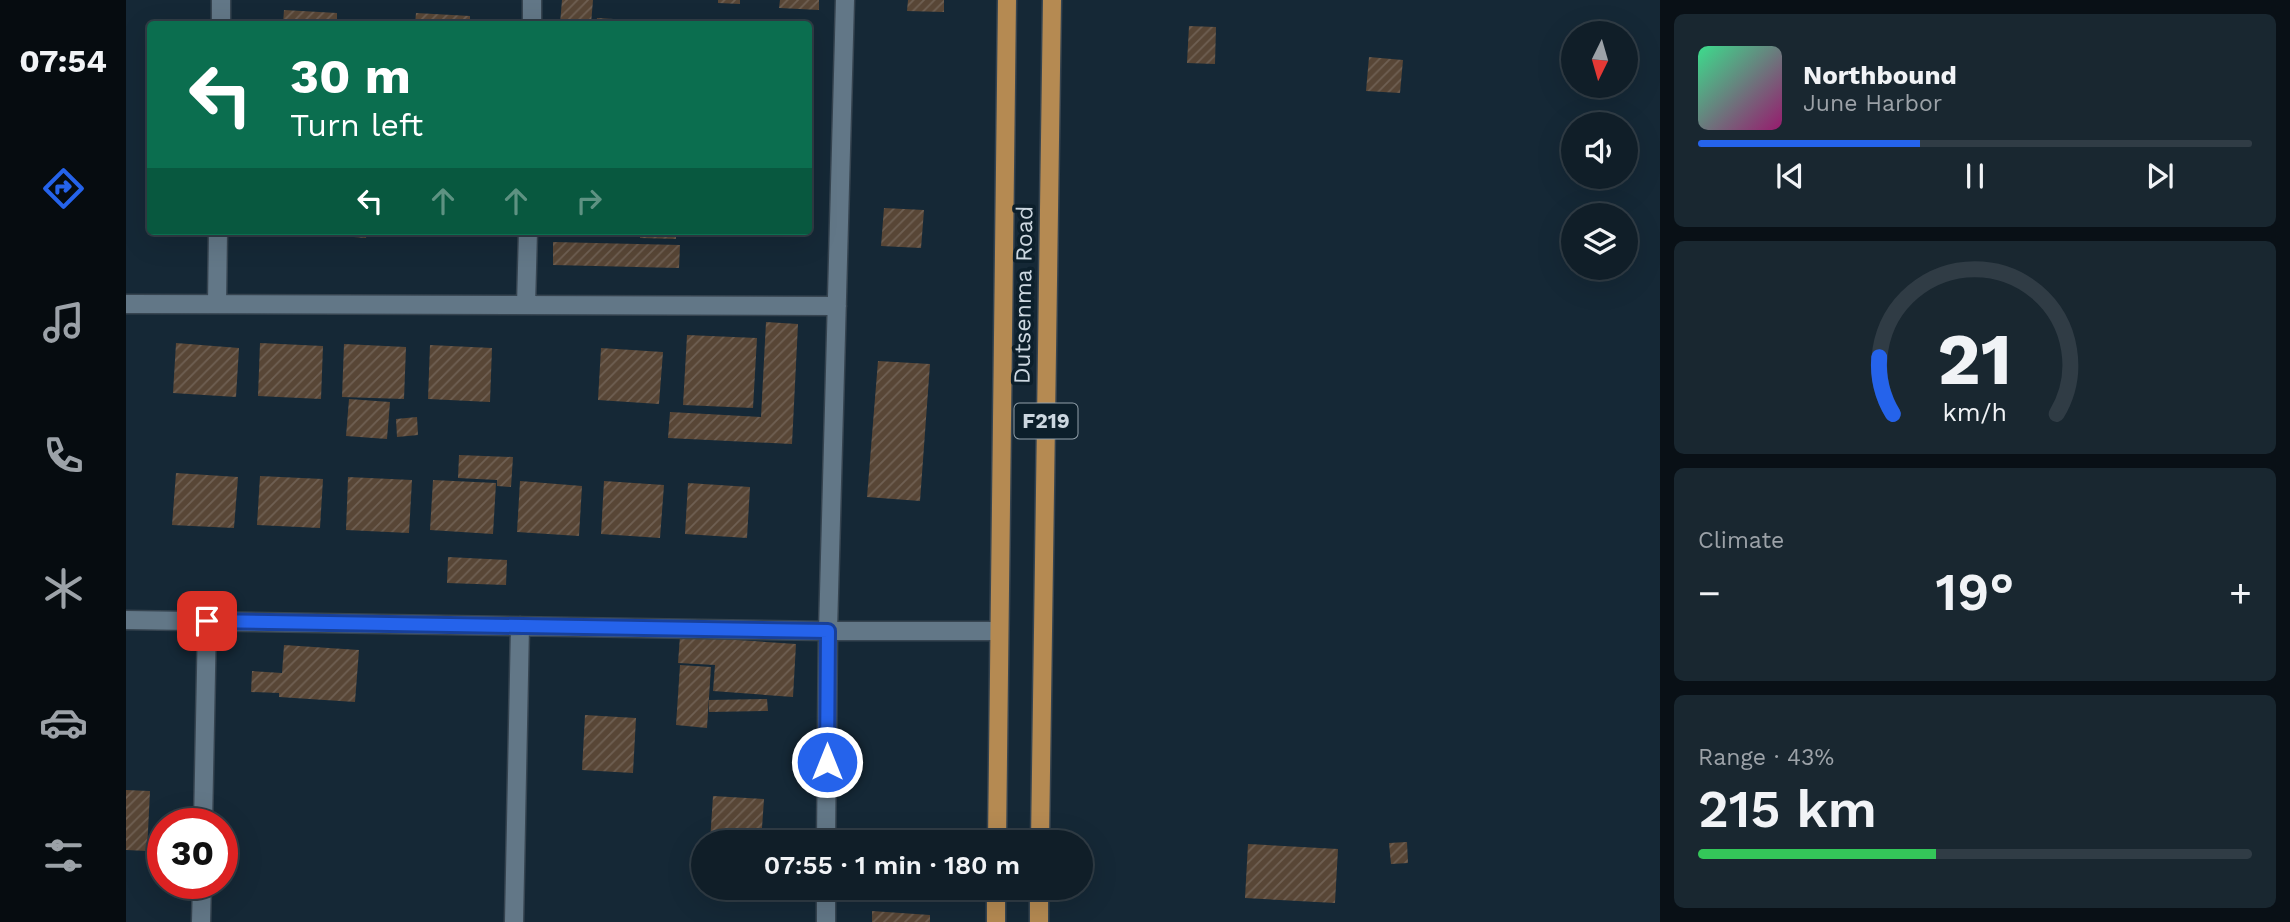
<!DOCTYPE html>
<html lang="en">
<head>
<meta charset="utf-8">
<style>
  :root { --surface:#101e28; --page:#192730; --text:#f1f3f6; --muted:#9ca2a8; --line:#303c45; --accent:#2563eb }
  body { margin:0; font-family:"Work Sans",sans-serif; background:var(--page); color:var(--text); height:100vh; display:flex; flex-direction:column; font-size:26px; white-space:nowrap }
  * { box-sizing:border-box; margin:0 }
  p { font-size:23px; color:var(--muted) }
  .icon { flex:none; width:38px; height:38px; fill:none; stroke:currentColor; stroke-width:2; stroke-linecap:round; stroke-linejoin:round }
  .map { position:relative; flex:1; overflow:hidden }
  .side { display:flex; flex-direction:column; gap:14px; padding:14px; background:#091016; width:630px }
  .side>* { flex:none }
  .banner { position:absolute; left:21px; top:21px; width:665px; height:214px; border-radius:7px; box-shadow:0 7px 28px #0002,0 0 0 2px var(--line); background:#0b6e4f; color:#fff; overflow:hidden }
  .needle { width:46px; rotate:185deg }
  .tools { position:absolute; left:1435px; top:21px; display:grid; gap:14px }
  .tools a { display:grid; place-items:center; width:77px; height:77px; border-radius:50%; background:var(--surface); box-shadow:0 7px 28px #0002,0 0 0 2px var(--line); font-size:35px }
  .speed { position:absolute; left:21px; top:808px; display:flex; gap:14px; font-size:35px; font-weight:700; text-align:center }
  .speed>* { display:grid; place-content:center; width:91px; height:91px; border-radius:50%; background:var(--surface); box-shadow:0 7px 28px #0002,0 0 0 2px var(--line); line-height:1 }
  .speed .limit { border:10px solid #d22; background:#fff; color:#111 }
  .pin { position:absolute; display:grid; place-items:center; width:60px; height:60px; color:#fff; margin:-30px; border-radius:14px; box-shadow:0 4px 10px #0006 }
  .me { position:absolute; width:77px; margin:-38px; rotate:0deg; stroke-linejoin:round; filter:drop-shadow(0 0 5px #0008) }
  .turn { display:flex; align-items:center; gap:24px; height:147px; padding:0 28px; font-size:32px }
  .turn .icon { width:91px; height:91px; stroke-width:2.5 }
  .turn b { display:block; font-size:49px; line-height:60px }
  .lanes { display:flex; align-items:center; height:66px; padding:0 28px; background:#0003; justify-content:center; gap:35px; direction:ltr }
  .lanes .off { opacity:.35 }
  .big { font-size:52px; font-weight:600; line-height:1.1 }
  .side .card { flex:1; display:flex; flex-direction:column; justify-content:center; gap:10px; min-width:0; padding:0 24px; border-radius:10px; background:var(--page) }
  .side .dial { align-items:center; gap:0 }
  .dial svg { height:182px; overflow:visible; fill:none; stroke:var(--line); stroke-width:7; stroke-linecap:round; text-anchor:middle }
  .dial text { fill:var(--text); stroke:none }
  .song { display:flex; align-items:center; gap:21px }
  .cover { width:84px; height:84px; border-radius:10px; background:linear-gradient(135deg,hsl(150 70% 55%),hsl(320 70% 35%)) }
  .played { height:7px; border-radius:4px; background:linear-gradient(90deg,var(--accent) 40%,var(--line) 40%) }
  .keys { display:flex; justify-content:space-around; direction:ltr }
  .heat { display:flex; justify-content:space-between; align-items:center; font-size:38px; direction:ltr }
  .charge { height:10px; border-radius:5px; background:linear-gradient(90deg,#34c759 43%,var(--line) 0) }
  .trip { position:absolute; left:565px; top:830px; width:402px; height:70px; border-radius:35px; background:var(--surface); box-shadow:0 7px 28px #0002,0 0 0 2px var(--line); font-weight:600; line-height:70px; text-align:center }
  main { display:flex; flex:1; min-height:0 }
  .tab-bar { display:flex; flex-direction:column; width:126px; justify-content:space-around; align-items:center; background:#060c10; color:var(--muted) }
  .tab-bar .icon { width:49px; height:49px }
  .tab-bar .current { color:var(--accent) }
  .tab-bar b { font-size:32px; color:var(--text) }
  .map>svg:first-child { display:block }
</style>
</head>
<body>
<main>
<nav class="tab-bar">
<b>07:54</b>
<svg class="icon current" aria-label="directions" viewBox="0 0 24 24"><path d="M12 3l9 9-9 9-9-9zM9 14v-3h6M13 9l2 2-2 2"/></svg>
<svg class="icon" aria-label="music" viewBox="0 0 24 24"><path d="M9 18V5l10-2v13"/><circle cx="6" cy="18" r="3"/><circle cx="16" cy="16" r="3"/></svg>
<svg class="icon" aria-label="phone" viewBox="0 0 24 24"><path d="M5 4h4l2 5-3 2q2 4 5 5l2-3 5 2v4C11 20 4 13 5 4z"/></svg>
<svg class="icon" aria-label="climate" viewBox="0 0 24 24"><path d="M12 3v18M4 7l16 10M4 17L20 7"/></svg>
<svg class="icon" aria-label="car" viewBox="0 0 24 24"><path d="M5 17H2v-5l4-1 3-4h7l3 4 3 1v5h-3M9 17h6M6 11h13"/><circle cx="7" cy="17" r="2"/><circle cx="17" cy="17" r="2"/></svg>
<svg class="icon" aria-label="filters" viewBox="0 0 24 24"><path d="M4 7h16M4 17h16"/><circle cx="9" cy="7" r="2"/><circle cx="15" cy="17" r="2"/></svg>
</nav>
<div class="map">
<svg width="1534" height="922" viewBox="0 0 1534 922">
  <defs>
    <pattern id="building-hatch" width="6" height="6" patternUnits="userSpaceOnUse" patternTransform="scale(1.75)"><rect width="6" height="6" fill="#584636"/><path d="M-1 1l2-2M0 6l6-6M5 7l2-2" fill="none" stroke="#6f6053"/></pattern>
  </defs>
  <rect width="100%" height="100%" fill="#152836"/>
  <path fill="url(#building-hatch)" d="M436,0H467L465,24H434Z
    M592,0H614V4L592,3Z
    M654,0H693V10L653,8Z
    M782,0H818V12L781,11Z
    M158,10L211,13V24H157Z
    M290,13L344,16V24H289Z
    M471,18L521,21L520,24H470Z
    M600,21L619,22V24H600Z
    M1063,26L1090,27L1089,64L1061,63Z
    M1243,57L1277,60L1274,93L1240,91Z
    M758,208L798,210L795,248L755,246Z
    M190,231H241L240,238L190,234Z
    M514,231H550V239L514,238Z
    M427,242L554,245L553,268L427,265Z
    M640,322L672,324L666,444L542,438L544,412L635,417Z
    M561,335L631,338L627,408L557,405Z
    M50,343L113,348L110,397L47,393Z
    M134,343L197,346L195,399L132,396Z
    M218,344L280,347L278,399L216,397Z
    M304,345L366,348L364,402L302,399Z
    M475,348L537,352L533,404L472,400Z
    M752,361L804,364L794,501L741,497Z
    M223,399L264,402L261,439L220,436Z
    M291,417L292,435L271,437L270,419Z
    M333,455L387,457L385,487L371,486V480L332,478Z
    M50,473L112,477L108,528L46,525Z
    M134,476L197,479L194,528L131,525Z
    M222,477L286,480L283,533L220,530Z
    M307,480L370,483L367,534L304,530Z
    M394,481L456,486L453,536L391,532Z
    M478,481L538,485L534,538L475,534Z
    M562,483L624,487L621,538L559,534Z
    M322,557L381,560L380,585L321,583Z
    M554,636L670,644L667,697L587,691L589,665L552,663Z
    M158,645L233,650L229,702L153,697V693L125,692L126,671L156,673Z
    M554,665L585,667L581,728L550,725Z
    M641,699L642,711L583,712V700Z
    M459,715L510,718L507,773L456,770Z
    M0,790L24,791L21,851L0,850Z
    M587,796L638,799L635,842H584Z
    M1281,842L1282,863L1265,864L1263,843Z
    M1122,844L1212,849L1209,903L1119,898Z
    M746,911L804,915V922H746Z"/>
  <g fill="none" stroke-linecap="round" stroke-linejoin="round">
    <g stroke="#364450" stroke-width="21">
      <path id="minor" d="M95,24V0
        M406,24V0
        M0,304L711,306
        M91,304L92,231
        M400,305L402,231
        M0,620L702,631H873
        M77,824L81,621
        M700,842L702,631L719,0
        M75,922L76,884
        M388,922L394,626
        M700,922V887"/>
    </g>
    <g stroke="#364450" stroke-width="21">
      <path id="primary" d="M871,842L881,0
        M914,842L926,0
        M870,922V887
        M913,922V887"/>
    </g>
    <use href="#minor" stroke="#627787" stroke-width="18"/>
    <use href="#primary" stroke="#b58a52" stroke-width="18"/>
  </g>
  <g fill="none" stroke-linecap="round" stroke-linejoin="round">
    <g stroke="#184099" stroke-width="18">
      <path id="route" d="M81,621L702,631L701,762"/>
    </g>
    <use href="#route" stroke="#2563eb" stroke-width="12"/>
  </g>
  <g text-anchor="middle" stroke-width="7" stroke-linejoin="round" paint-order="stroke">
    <rect fill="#0c1f2b" stroke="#92a0aa" stroke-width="2" x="888.5" y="403.5" width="63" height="35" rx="5"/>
    <g font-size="21" font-weight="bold" fill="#ccd7e0">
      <text x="920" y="428">F219</text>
    </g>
    <g font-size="23" fill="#ccd7e0" stroke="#0c1f2b">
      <text transform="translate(897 295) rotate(-89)" y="8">Dutsenma Road</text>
    </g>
  </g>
</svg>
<div class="tools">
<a><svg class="needle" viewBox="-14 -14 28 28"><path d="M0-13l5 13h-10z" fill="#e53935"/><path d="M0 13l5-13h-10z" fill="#9ca2a8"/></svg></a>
<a><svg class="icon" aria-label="sound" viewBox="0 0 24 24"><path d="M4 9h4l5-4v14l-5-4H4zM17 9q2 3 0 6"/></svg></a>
<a><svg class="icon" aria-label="layers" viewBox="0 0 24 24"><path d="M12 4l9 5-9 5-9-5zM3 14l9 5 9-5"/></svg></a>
</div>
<div class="speed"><div class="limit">30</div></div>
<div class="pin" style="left:81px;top:621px;background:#d93025"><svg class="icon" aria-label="arrive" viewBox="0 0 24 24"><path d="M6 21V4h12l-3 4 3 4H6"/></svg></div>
<svg class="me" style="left:701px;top:762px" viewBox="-20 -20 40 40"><circle r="17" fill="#2563eb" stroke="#fff" stroke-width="3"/><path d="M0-11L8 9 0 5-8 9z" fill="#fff"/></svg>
<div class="trip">07:55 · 1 min · 180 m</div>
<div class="banner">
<div class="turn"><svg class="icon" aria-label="left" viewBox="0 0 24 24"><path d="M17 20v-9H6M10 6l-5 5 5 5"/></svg><div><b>30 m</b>Turn left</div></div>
<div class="lanes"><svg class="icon" aria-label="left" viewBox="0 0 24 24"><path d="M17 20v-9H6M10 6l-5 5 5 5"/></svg><svg class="icon off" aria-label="ahead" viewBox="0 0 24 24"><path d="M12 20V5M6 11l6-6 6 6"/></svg><svg class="icon off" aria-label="ahead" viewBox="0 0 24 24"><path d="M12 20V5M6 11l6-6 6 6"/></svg><svg class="icon off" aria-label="right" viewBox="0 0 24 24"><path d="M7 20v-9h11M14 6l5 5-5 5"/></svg></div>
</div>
</div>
<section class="side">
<div class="card">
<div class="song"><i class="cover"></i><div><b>Northbound</b><p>June Harbor</p></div></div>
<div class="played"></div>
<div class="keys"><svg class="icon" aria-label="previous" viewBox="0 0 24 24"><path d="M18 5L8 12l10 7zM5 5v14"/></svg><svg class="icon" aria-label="pause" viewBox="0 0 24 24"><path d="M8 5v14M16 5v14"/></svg><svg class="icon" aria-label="next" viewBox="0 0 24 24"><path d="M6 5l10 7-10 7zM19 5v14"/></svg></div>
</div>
<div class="card dial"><svg viewBox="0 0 100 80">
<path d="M14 69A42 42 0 1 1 86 69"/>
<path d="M14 69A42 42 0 0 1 8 44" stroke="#2563eb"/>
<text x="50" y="56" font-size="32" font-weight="700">21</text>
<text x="50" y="72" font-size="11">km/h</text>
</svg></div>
<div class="card"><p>Climate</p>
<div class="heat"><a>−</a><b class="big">19°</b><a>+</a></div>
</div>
<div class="card"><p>Range · 43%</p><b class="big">215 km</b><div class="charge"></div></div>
</section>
</main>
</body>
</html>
